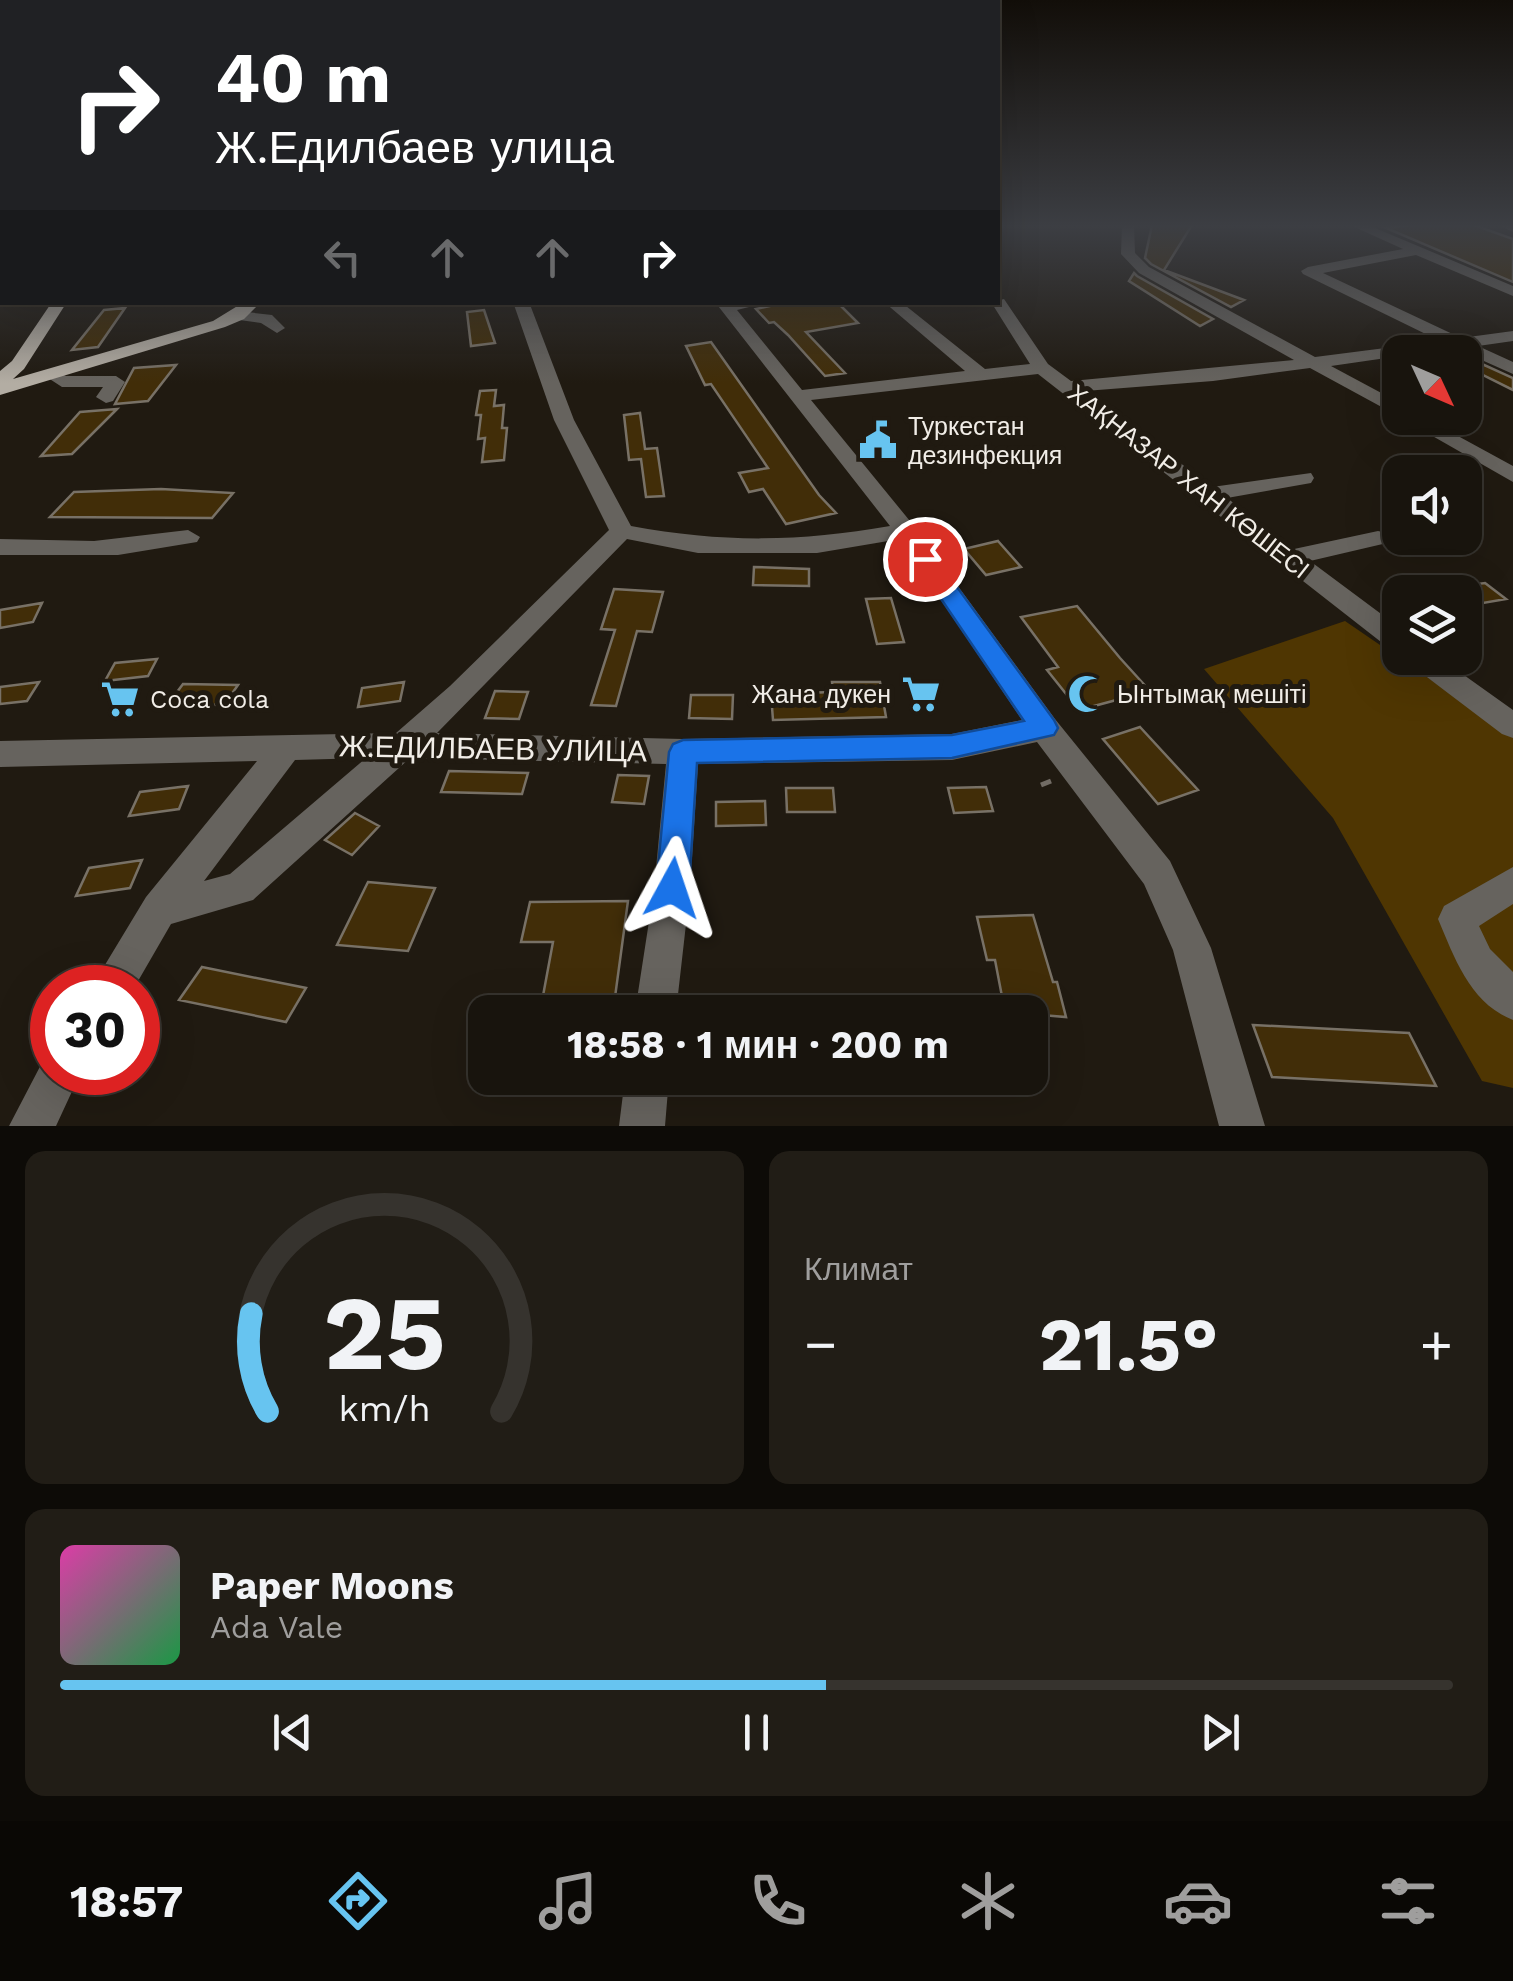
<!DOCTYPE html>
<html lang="ru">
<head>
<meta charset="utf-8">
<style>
  :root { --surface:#18140d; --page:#211d16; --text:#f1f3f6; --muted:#9f9e9d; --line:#36332e; --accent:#67c4f0 }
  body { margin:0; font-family:"Work Sans",sans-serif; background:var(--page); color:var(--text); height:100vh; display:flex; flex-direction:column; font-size:38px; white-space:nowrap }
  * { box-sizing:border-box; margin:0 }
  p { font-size:32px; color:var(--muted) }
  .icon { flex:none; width:55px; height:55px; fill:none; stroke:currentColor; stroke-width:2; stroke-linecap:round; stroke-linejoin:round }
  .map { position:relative; height:1126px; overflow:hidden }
  .side { display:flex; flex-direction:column; gap:25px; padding:25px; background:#0d0b07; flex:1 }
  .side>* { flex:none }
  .banner { position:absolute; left:0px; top:0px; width:1000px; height:305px; box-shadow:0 10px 40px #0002,0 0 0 2px var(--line); background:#202124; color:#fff; overflow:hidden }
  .needle { width:65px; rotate:134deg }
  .controls { position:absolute; left:1382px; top:335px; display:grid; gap:20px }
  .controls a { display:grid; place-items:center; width:100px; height:100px; border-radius:20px; background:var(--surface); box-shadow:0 10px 40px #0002,0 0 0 2px var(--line); font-size:50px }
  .speed { position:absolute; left:30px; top:965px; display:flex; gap:20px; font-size:50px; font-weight:700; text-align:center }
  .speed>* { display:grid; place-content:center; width:130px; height:130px; border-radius:50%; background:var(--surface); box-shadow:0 10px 40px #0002,0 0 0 2px var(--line); line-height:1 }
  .speed .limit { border:15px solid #d22; background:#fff; color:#111 }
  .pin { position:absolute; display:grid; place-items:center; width:85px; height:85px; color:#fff; margin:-42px; border:5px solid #fff; border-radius:50%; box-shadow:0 2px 10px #0007 }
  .me { position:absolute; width:110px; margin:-55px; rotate:5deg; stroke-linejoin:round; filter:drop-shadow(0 0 8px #0008) }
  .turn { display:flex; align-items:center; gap:35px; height:210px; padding:0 50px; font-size:45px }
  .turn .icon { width:130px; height:130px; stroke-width:2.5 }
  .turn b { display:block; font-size:70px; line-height:85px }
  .lanes { display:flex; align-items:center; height:95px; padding:0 50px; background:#0003; justify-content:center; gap:50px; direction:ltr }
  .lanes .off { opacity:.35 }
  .big { font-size:75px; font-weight:700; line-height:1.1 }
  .side .card { flex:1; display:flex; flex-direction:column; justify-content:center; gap:15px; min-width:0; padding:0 35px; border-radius:20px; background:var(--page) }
  .side .dial { align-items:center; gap:0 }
  .dial svg { height:260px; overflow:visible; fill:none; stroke:var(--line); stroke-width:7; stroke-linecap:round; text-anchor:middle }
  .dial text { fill:var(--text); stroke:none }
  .song { display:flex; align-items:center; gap:30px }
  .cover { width:120px; height:120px; border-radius:15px; background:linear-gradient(135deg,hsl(320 70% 55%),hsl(140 70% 35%)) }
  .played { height:10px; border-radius:5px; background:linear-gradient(90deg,var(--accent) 55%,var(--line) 55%) }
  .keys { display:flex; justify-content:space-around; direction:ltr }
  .heat { display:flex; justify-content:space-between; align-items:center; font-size:55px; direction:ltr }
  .side .tiles { flex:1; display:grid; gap:25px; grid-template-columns:1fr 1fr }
  .card:last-child { grid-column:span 2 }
  .trip { position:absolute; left:468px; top:995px; width:580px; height:100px; border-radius:20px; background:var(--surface); box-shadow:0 10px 40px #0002,0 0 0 2px var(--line); font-weight:700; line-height:100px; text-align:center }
  .tab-bar { display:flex; height:160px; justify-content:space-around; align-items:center; background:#0a0805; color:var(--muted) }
  .tab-bar .icon { width:70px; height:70px }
  .tab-bar .selected { color:var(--accent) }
  .tab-bar b { font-size:45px; color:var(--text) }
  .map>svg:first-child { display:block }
</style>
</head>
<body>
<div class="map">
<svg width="1513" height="1126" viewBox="0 0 1513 1126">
  <rect width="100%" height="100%" fill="#201a11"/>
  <path fill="#4f3602" d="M1345,621L1513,736V1088L1482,1081L1333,818L1204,669Z"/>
  <path fill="#412d08" stroke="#787166" stroke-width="2.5" d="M1152,225H1192L1164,270L1244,300L1231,307L1151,264L1145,258Z
    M1413,225H1474L1513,239V282L1386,228Z
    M1134,273L1137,276L1213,319L1200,326L1129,281Z
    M788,302H837L858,323L806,332L845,373L825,376L788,335L774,322L769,323L756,309Z
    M125,308L98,347L72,350L104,310Z
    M484,310L495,343L471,346L467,312Z
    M711,342L819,495L836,513L786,524L763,489L749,492L739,473L768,468L711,384L705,385L686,346Z
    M1471,359L1513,378V390L1465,366V360Z
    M176,365L148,401L115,404L134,368Z
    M496,390L494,406L504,405L502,428H507L504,460L482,462L485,438L478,439L481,415H476L480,391Z
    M117,409L72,454L41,456L80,412Z
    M640,413L645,449L657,448L664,496L646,497L641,459L629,460L624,415Z
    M161,489L233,493L212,518L50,517L74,492Z
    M998,541L1021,567L986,575L964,549Z
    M754,567L809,569V586L753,585Z
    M1485,583L1506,599L1483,603L1462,586Z
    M614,589L663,592L652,632L637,631L616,706L591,705L615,630L601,629Z
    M891,598L904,642L877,644L866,599Z
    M42,603L33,622L0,628V610Z
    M1077,606L1120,658L1150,691L1079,710L1047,670L1058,667L1021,617Z
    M157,659L148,676L105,681L115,663Z
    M39,682L27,701L0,704V687Z
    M404,682L400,701L358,707L362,688Z
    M832,682H880L886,717L773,720L771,694L833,692Z
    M183,684L238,685L224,705L168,704Z
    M495,691L528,692L519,719L485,718Z
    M691,695H733L732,719L689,718Z
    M1140,727L1198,790L1158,804L1103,739Z
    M449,771L528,773L522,794L441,792Z
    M618,775L649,776L644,804L612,802Z
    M188,786L179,809L129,816L140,792Z
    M986,787L993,811L954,813L948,788Z
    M786,788H833L835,812H787Z
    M765,801L766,825L716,826V802Z
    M355,813L379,826L352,855L325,840Z
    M142,860L130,888L76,896L89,868Z
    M368,882L435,888L408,951L337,945Z
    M628,901L613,1012H540L553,942H521L530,902Z
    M1033,915L1053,982H1057L1066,1017L1005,1012L995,960H987L977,917Z
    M202,967L306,988L286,1022L179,1000Z
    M1253,1025L1409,1033L1436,1086L1272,1077Z"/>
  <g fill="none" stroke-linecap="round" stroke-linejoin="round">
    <path stroke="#726c65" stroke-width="5" stroke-dasharray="12 6" stroke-linecap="butt" d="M1041,785L1051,781"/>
    <path fill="#66635e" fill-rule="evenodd" d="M1122,225H1134L1135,253L1149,267L1315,357L1440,341L1303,274L1301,271L1308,267L1403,249L1350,225H1368L1513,286V296L1416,255L1323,273L1461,338L1513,331V341L1478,346L1513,362V374L1457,349L1400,352V356L1331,366L1400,403V417L1310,368L1213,381L1085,391L1212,487L1311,473L1314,478L1311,483L1227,498L1294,549L1378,531L1387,533L1390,538L1387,543L1310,561L1400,628V652L1390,649L1038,374L811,400L914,526L1055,719L1170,861L1211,948L1265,1126H1219L1173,950L1144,884L1037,742L952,760L698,764L690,889L676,1012H635L654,889L666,764L410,758L253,900L171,924L134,988H91L146,897L257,761L0,767V741L396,733L450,686L609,530L554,420L513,302H529L574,420L631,526C723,543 798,542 890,526L715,302H769L737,310L802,390L965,371L884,302H901L985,369L1030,364L991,302L1004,299L1048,364L1071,381L1294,360L1139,273L1121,254ZM627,539L698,553H817L900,539L1022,720L952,734L683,739L437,733ZM366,758L230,874L204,881L295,760Z
      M1498,225H1513V232Z
      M238,311L272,315L285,328L277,333L261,323L232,319L230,316Z
      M51,369L66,376H116L125,382L113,401L106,403L96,397L103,387H62L42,374Z
      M1401,418H1425L1513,466V482Z
      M188,530L200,537L197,542L118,555H0V539L94,541Z
      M1407,658H1440L1513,710V738L1502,734L1411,665Z
      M1513,867V904L1479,926L1490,949L1513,972V1020C1470,1003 1455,959 1438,919L1444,906Z
      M52,1053V1072H81L56,1126H9L45,1057Z
      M625,1078H669L665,1126H619Z"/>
    <path fill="#b3ada3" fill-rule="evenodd" d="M52,302H67L24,369L13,379L213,321L244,302H261L244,319L225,327L0,395V371L12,361Z"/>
  </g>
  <linearGradient id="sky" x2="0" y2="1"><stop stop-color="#120e09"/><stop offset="0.59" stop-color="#3c3e43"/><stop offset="1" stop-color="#3c3e43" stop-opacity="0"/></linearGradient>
  <rect width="1513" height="383" fill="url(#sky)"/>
  <path fill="#1a73e8" stroke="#114b97" stroke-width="2.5" d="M925,552L933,554L1054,720L1058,728L1054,735L952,758L697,763L689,888L684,899L672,904L660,899L656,888L669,752L673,744L683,740L952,735L1024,721L914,559Z"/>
  <defs>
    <g id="civic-bare" transform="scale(3)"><path d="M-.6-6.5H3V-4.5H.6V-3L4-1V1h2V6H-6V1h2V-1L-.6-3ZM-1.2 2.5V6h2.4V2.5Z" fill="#67c4f0" stroke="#201a11" stroke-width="2.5" paint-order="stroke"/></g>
    <g id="supermarket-bare" transform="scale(3)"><path d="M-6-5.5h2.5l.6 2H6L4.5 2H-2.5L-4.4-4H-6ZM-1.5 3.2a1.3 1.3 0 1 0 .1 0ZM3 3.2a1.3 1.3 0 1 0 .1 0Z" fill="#67c4f0" stroke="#201a11" stroke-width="2.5" paint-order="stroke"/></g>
    <g id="mosque-bare" transform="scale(3)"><path d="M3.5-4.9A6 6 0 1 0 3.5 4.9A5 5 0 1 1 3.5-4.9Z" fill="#67c4f0" stroke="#201a11" stroke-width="2.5" paint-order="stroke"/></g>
  </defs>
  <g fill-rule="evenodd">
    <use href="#civic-bare" x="878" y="440"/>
    <use href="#supermarket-bare" x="921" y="694"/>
    <use href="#mosque-bare" x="1087" y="694"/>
    <use href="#supermarket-bare" x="120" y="699"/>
  </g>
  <g text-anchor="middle" stroke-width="10" stroke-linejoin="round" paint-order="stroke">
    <g font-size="25" fill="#f1ede7" stroke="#201a11" text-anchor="start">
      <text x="908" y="435">Туркестан<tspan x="908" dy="29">дезинфекция</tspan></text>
      <text x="891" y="703" text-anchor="end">Жана дукен</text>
      <text x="1117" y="703">Ынтымақ мешіті</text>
      <text x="150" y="708">Coca cola</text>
    </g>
    <g font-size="25" fill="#f1ede7" stroke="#201a11">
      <text transform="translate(1189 481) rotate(38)" y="9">ХАҚНАЗАР ХАН КӨШЕСІ</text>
    </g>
    <g font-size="30" fill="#f1ede7" stroke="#201a11">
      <text transform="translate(493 749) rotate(1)" y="10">Ж.ЕДИЛБАЕВ УЛИЦА</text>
    </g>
  </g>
</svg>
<div class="controls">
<a><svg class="needle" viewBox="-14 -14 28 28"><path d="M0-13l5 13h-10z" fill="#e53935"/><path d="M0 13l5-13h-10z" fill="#9f9e9d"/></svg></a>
<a><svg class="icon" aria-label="sound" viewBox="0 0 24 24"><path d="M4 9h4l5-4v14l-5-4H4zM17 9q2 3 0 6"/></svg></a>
<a><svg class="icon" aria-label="layers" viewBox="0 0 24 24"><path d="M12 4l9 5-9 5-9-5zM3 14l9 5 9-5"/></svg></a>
</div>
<div class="speed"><div class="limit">30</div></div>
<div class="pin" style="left:925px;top:559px;background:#d93025"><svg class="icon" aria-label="arrive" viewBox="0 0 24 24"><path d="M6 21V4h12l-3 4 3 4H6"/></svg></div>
<svg class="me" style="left:672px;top:888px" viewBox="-20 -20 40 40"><path d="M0-17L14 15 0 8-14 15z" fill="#1a73e8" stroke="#fff" stroke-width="4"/></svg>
<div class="trip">18:58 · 1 мин · 200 m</div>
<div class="banner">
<div class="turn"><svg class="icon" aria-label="right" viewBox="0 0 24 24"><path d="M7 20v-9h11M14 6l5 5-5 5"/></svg><div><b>40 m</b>Ж.Едилбаев улица</div></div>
<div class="lanes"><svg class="icon off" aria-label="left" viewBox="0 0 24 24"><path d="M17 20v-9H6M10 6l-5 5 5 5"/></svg><svg class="icon off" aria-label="ahead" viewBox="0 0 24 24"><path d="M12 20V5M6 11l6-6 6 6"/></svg><svg class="icon off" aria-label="ahead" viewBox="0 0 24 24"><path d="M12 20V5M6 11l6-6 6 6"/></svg><svg class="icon" aria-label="right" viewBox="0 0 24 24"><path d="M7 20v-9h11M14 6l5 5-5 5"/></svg></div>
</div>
</div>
<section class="side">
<div class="tiles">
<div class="card dial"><svg viewBox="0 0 100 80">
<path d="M14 69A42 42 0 1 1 86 69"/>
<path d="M14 69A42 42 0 0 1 9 39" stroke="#67c4f0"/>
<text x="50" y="56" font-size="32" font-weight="700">25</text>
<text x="50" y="72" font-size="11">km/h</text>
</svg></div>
<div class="card"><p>Климат</p>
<div class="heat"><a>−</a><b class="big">21.5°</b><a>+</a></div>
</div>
<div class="card">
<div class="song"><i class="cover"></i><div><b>Paper Moons</b><p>Ada Vale</p></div></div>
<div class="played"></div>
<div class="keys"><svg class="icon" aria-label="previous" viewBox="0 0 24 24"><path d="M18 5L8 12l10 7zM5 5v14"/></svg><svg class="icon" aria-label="pause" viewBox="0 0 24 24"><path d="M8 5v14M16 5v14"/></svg><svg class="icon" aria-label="next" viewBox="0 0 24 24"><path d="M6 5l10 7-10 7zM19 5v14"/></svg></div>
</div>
</div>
</section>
<nav class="tab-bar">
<b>18:57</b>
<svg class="icon selected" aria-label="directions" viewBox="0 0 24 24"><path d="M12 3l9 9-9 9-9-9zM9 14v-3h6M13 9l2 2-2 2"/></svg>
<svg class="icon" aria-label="music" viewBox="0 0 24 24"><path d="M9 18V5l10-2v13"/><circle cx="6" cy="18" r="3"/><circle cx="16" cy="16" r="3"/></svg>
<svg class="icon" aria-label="phone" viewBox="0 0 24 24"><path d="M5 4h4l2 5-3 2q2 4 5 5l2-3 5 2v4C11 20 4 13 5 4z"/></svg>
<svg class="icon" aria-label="climate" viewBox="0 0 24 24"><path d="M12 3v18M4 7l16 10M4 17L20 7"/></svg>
<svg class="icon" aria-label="car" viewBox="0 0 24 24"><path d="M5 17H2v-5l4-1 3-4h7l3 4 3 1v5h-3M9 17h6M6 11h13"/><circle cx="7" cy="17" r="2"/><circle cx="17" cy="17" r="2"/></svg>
<svg class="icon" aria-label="filters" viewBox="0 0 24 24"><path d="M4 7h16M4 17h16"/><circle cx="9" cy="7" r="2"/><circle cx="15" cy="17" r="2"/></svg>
</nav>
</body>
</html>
